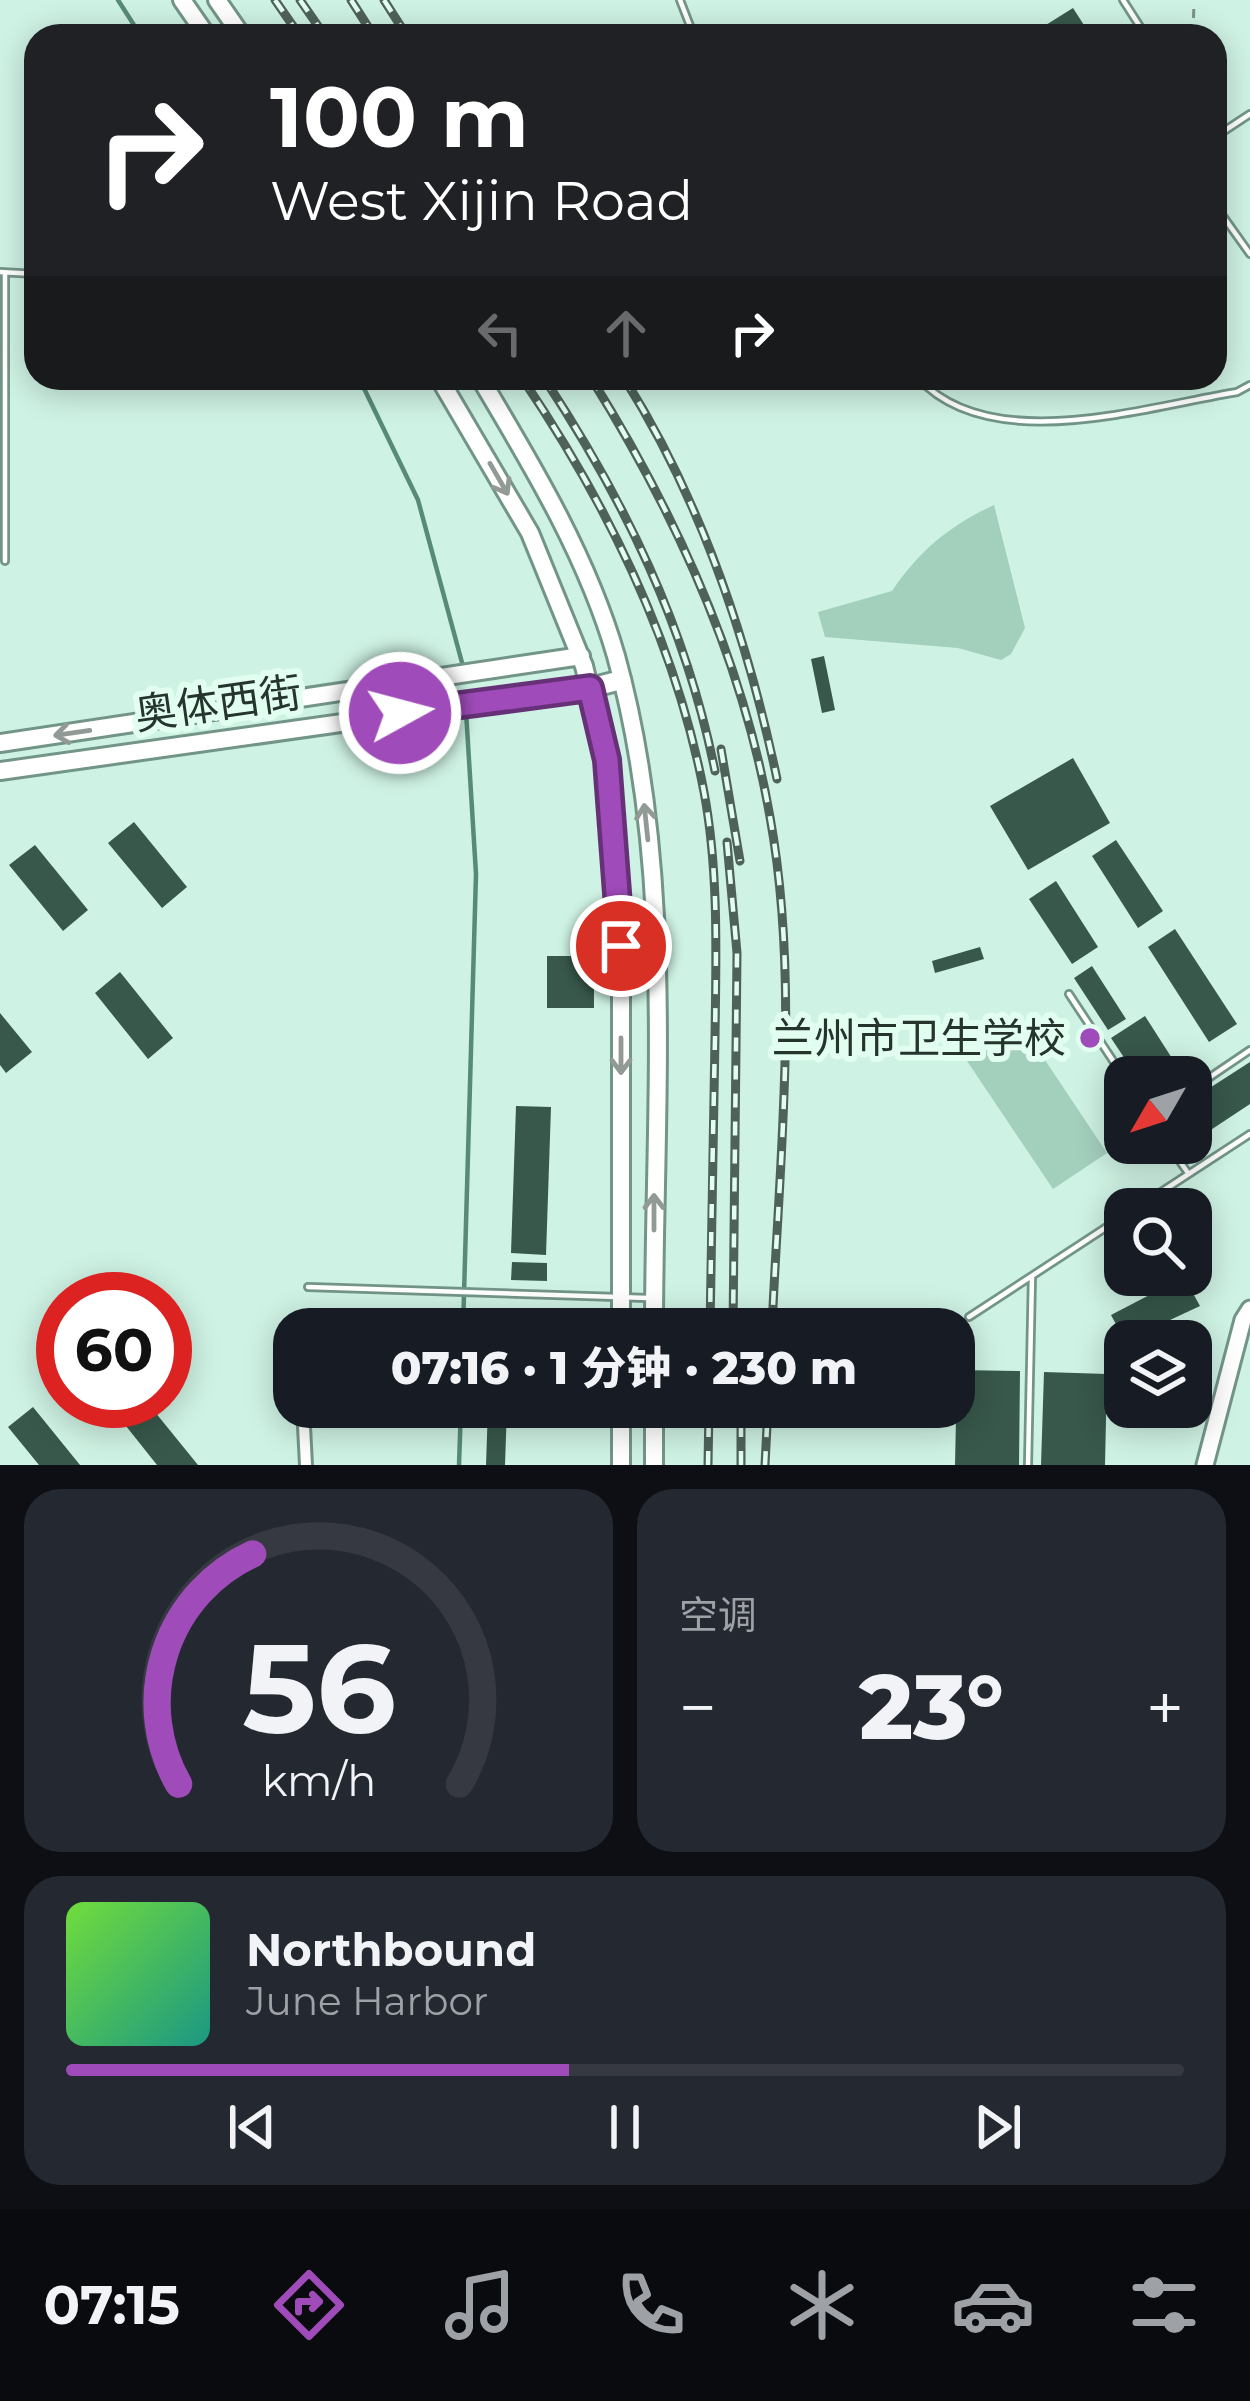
<!DOCTYPE html>
<html lang="zh">
<head>
<meta charset="utf-8">
<style>
  :root { --surface:#171b24; --page:#242831; --text:#f1f3f6; --muted:#9ea1a6; --line:#363941; --accent:#9f4bb9 }
  body { margin:0; font-family:Montserrat,"Noto Sans SC",sans-serif; background:var(--page); color:var(--text); height:100vh; display:flex; flex-direction:column; font-size:45px; white-space:nowrap }
  * { box-sizing:border-box; margin:0 }
  p { font-size:39px; color:var(--muted) }
  .icon { flex:none; width:66px; height:66px; fill:none; stroke:currentColor; stroke-width:2; stroke-linecap:round; stroke-linejoin:round }
  .map { position:relative; height:1465px; overflow:hidden }
  .side { display:flex; flex-direction:column; gap:24px; padding:24px; background:#0d0f14; flex:1 }
  .side>* { flex:none }
  .top-card { position:absolute; left:24px; top:24px; width:1203px; height:366px; border-radius:36px; box-shadow:0 6px 30px #0003; background:#202124; color:#fff; overflow:hidden }
  .needle { width:78px; rotate:231deg }
  .tools { position:absolute; left:1104px; top:1056px; display:grid; gap:24px }
  .tools a { display:grid; place-items:center; width:108px; height:108px; border-radius:24px; background:var(--surface); box-shadow:0 6px 30px #0003; font-size:60px }
  .speed { position:absolute; left:36px; top:1272px; display:flex; gap:24px; font-size:60px; font-weight:700; text-align:center }
  .speed>* { display:grid; place-content:center; width:156px; height:156px; border-radius:50%; background:var(--surface); box-shadow:0 6px 30px #0003; line-height:1 }
  .speed .limit { border:18px solid #d22; background:#fff; color:#111 }
  .pin { position:absolute; display:grid; place-items:center; width:102px; height:102px; color:#fff; margin:-51px; border:6px solid #fff; border-radius:50%; box-shadow:0 3px 12px #0007 }
  .me { position:absolute; width:132px; margin:-66px; rotate:83deg; stroke-linejoin:round; filter:drop-shadow(0 0 9px #0008) }
  .turn { display:flex; align-items:center; gap:42px; height:252px; padding:0 48px; font-size:54px }
  .turn .icon { width:156px; height:156px; stroke-width:2.5 }
  .turn b { display:block; font-size:84px; line-height:102px }
  .lanes { display:flex; align-items:center; height:114px; padding:0 48px; background:#0003; justify-content:center; gap:60px; direction:ltr }
  .lanes .off { opacity:.35 }
  .big { font-size:90px; font-weight:800; line-height:1.1 }
  .side .widget { flex:1; display:flex; flex-direction:column; justify-content:center; gap:18px; min-width:0; padding:0 42px; border-radius:36px; background:var(--page) }
  .side .dial { align-items:center; gap:0 }
  .dial svg { height:312px; overflow:visible; fill:none; stroke:var(--line); stroke-width:7; stroke-linecap:round; text-anchor:middle }
  .dial text { fill:var(--text); stroke:none }
  .song { display:flex; align-items:center; gap:36px }
  .cover { width:144px; height:144px; border-radius:18px; background:linear-gradient(135deg,hsl(100 70% 55%),hsl(170 70% 35%)) }
  .played { height:12px; border-radius:6px; background:linear-gradient(90deg,var(--accent) 45%,var(--line) 45%) }
  .keys { display:flex; justify-content:space-around; direction:ltr }
  .heat { display:flex; justify-content:space-between; align-items:center; font-size:66px; direction:ltr }
  .side .tiles { flex:1; display:grid; gap:24px; grid-template-columns:1fr 1fr }
  .widget:last-child { grid-column:span 2 }
  .trip { position:absolute; left:273px; top:1308px; width:702px; height:120px; border-radius:36px; background:var(--surface); box-shadow:0 6px 30px #0003; font-weight:800; line-height:120px; text-align:center }
  .menu { display:flex; height:192px; justify-content:space-around; align-items:center; background:#090b0e; color:var(--muted) }
  .menu .icon { width:84px; height:84px }
  .menu .current { color:var(--accent) }
  .menu b { font-size:54px; color:var(--text) }
  .map>svg:first-child { display:block }
</style>
</head>
<body>
<div class="map">
<svg width="1250" height="1465" viewBox="0 0 1250 1465">
  <rect width="100%" height="100%" fill="#cef2e3"/>
  <path fill="#a3cfbd" d="M994,505L1025,628L1011,654L1001,660L958,648L825,637L818,612L892,591C920,550 949,526 994,505Z
    M1015,1015L1107,1153L1053,1189L961,1052Z"/>
  <g fill="none" stroke-linecap="round" stroke-linejoin="round">
    <path stroke="#578b77" stroke-width="4.5" d="M118,0L141,36
      M359,378L418,500L464,670
      M463,1329L476,874L466,711
      M459,1465L461,1407"/>
  </g>
  <path fill="#38584b" d="M1073,8L1091,36H1047L1041,28Z
    M824,656L835,710L822,713L811,659Z
    M1073,758L1110,823L1028,870L990,806Z
    M134,822L187,887L162,908L108,843Z
    M1116,840L1163,911L1138,928L1092,856Z
    M35,845L88,910L63,931L9,865Z
    M1056,881L1098,947L1072,964L1029,899Z
    M1175,929L1237,1024L1209,1042L1148,947Z
    M980,947L984,959L935,973L932,961Z
    M547,956H594V1008H547Z
    M1092,966L1126,1019L1108,1030L1074,978Z
    M120,972L173,1038L148,1059L95,993Z
    M0,1013L32,1052L6,1073L0,1065Z
    M1145,1016L1184,1077H1137L1111,1038Z
    M1250,1062V1104L1191,1143V1100Z
    M516,1106L551,1107L546,1255L511,1253Z
    M512,1262L547,1263V1281L511,1280Z
    M1184,1277L1200,1306L1125,1341L1111,1315Z
    M957,1370L1020,1371L1019,1465H955Z
    M1044,1372L1107,1374L1105,1465H1041Z
    M146,1401L198,1465H157L122,1421Z
    M33,1407L80,1465H39L8,1427Z
    M488,1407H507L505,1465H486Z"/>
  <g fill="none" stroke-linecap="round" stroke-linejoin="round">
    <g stroke="#739587" stroke-width="10">
      <path id="lane" d="M680,0L694,36
        M1123,0L1146,36
        M1215,137L1250,114
        M1215,205L1250,254
        M0,272L36,274
        M5,273V561
        M918,378C990,457 1145,407 1237,392L1250,385
        M1069,994L1125,1079
        M1191,1090L1250,1050
        M1167,1143L1188,1173
        M1135,1209L1250,1134
        M308,1287L648,1298
        M969,1317L1125,1215
        M1028,1465L1032,1276"/>
    </g>
    <g stroke="#739587" stroke-width="16">
      <path id="street" d="M298,1320L299,1329
        M303,1407L306,1465"/>
    </g>
    <g stroke="#739587" stroke-width="21">
      <path id="secondary" d="M1205,1465L1243,1320L1250,1309"/>
    </g>
    <g stroke="#739587" stroke-width="22">
      <path id="primary" d="M182,0L207,36
        M217,0L242,36
        M439,378L530,533L584,666L607,761L621,902V1329
        M480,378C533,467 587,556 616,656C676,872 654,1107 654,1329
        M0,743L581,656
        M0,771L590,688
        M654,1407V1465
        M621,1465V1407"/>
    </g>
    <g stroke="#739587" stroke-width="24">
      <path id="highway" d="M590,688L621,680"/>
    </g>
    <path stroke="#7a9388" stroke-width="3" stroke-dasharray="9 9" stroke-linecap="butt" d="M1193,36L1194,0"/>
    <use href="#lane" stroke="#fff" stroke-width="4.5"/>
    <use href="#street" stroke="#fff" stroke-width="10"/>
    <use href="#secondary" stroke="#fff" stroke-width="15"/>
    <use href="#primary" stroke="#fff" stroke-width="16"/>
    <use href="#highway" stroke="#fff" stroke-width="18"/>
    <g stroke="#4f625a" stroke-width="9">
      <path id="rail" d="M275,0L300,36
        M300,0L325,36
        M351,0L374,36
        M384,0L407,36
        M522,378C606,502 676,644 704,792C719,872 716,957 715,1038C713,1135 711,1232 710,1329
        M544,378C625,501 686,627 715,771
        M591,378C674,511 743,661 770,817C800,983 779,1161 772,1329
        M624,378C700,498 748,641 777,779
        M721,749L740,861
        M727,842L737,953L733,1329
        M708,1465L709,1407
        M741,1465V1407
        M765,1465L768,1407"/>
    </g>
    <use href="#rail" stroke="#e1fef1" stroke-width="4.5" stroke-dasharray="14" stroke-linecap="butt"/>
  </g>
  <defs><path id="oneway-shaft" d="M-6 0H5M1.5-3L5.5 0L1.5 3" fill="none" stroke-width="1.6" stroke-linecap="round" stroke-linejoin="round" transform="scale(3)"/></defs>
  <g stroke="#929a96">
    <use href="#oneway-shaft" transform="translate(499 479) rotate(60)"/>
    <use href="#oneway-shaft" transform="translate(72 733) rotate(172)"/>
    <use href="#oneway-shaft" transform="translate(646 822) rotate(-96)"/>
    <use href="#oneway-shaft" transform="translate(621 1056) rotate(90)"/>
    <use href="#oneway-shaft" transform="translate(654 1212) rotate(-90)"/>
  </g>
  <g fill="none" stroke-linecap="round" stroke-linejoin="round">
    <g stroke="#673178" stroke-width="30">
      <path id="route" d="M400,713L590,688L607,760L621,946"/>
    </g>
    <use href="#route" stroke="#9f4bb9" stroke-width="21"/>
  </g>
  <circle fill="#9f4bb9" stroke="#e1fef1" stroke-width="4.5" cx="1090" cy="1038" r="12"/>
  <g text-anchor="middle" stroke-width="12" stroke-linejoin="round" paint-order="stroke">
    <g font-size="42" fill="#26342e" stroke="#e1fef1">
      <text transform="translate(218 703) rotate(-8)" y="15">奥体西街</text>
    </g>
    <g font-size="42" fill="#26342e" stroke="#e1fef1" text-anchor="end">
      <text x="1066" y="1053">兰州市卫生学校</text>
    </g>
  </g>
</svg>
<div class="tools">
<a><svg class="needle" viewBox="-14 -14 28 28"><path d="M0-13l5 13h-10z" fill="#e53935"/><path d="M0 13l5-13h-10z" fill="#9ea1a6"/></svg></a>
<a><svg class="icon" aria-label="search" viewBox="0 0 24 24"><circle cx="10" cy="10" r="6"/><path d="M15 15l6 6"/></svg></a>
<a><svg class="icon" aria-label="layers" viewBox="0 0 24 24"><path d="M12 4l9 5-9 5-9-5zM3 14l9 5 9-5"/></svg></a>
</div>
<div class="speed"><div class="limit">60</div></div>
<div class="pin" style="left:621px;top:946px;background:#d93025"><svg class="icon" aria-label="arrive" viewBox="0 0 24 24"><path d="M6 21V4h12l-3 4 3 4H6"/></svg></div>
<svg class="me" style="left:400px;top:713px" viewBox="-20 -20 40 40"><circle r="17" fill="#9f4bb9" stroke="#fff" stroke-width="3"/><path d="M0-11L8 9 0 5-8 9z" fill="#fff"/></svg>
<div class="trip">07:16 · 1 分钟 · 230 m</div>
<div class="top-card">
<div class="turn"><svg class="icon" aria-label="right" viewBox="0 0 24 24"><path d="M7 20v-9h11M14 6l5 5-5 5"/></svg><div><b>100 m</b>West Xijin Road</div></div>
<div class="lanes"><svg class="icon off" aria-label="left" viewBox="0 0 24 24"><path d="M17 20v-9H6M10 6l-5 5 5 5"/></svg><svg class="icon off" aria-label="ahead" viewBox="0 0 24 24"><path d="M12 20V5M6 11l6-6 6 6"/></svg><svg class="icon" aria-label="right" viewBox="0 0 24 24"><path d="M7 20v-9h11M14 6l5 5-5 5"/></svg></div>
</div>
</div>
<section class="side">
<div class="tiles">
<div class="widget dial"><svg viewBox="0 0 100 80">
<path d="M14 69A42 42 0 1 1 86 69"/>
<path d="M14 69A42 42 0 0 1 33 10" stroke="#9f4bb9"/>
<text x="50" y="56" font-size="32" font-weight="700">56</text>
<text x="50" y="72" font-size="11">km/h</text>
</svg></div>
<div class="widget"><p>空调</p>
<div class="heat"><a>−</a><b class="big">23°</b><a>+</a></div>
</div>
<div class="widget">
<div class="song"><i class="cover"></i><div><b>Northbound</b><p>June Harbor</p></div></div>
<div class="played"></div>
<div class="keys"><svg class="icon" aria-label="previous" viewBox="0 0 24 24"><path d="M18 5L8 12l10 7zM5 5v14"/></svg><svg class="icon" aria-label="pause" viewBox="0 0 24 24"><path d="M8 5v14M16 5v14"/></svg><svg class="icon" aria-label="next" viewBox="0 0 24 24"><path d="M6 5l10 7-10 7zM19 5v14"/></svg></div>
</div>
</div>
</section>
<nav class="menu">
<b>07:15</b>
<svg class="icon current" aria-label="directions" viewBox="0 0 24 24"><path d="M12 3l9 9-9 9-9-9zM9 14v-3h6M13 9l2 2-2 2"/></svg>
<svg class="icon" aria-label="music" viewBox="0 0 24 24"><path d="M9 18V5l10-2v13"/><circle cx="6" cy="18" r="3"/><circle cx="16" cy="16" r="3"/></svg>
<svg class="icon" aria-label="phone" viewBox="0 0 24 24"><path d="M5 4h4l2 5-3 2q2 4 5 5l2-3 5 2v4C11 20 4 13 5 4z"/></svg>
<svg class="icon" aria-label="climate" viewBox="0 0 24 24"><path d="M12 3v18M4 7l16 10M4 17L20 7"/></svg>
<svg class="icon" aria-label="car" viewBox="0 0 24 24"><path d="M5 17H2v-5l4-1 3-4h7l3 4 3 1v5h-3M9 17h6M6 11h13"/><circle cx="7" cy="17" r="2"/><circle cx="17" cy="17" r="2"/></svg>
<svg class="icon" aria-label="filters" viewBox="0 0 24 24"><path d="M4 7h16M4 17h16"/><circle cx="9" cy="7" r="2"/><circle cx="15" cy="17" r="2"/></svg>
</nav>
</body>
</html>
